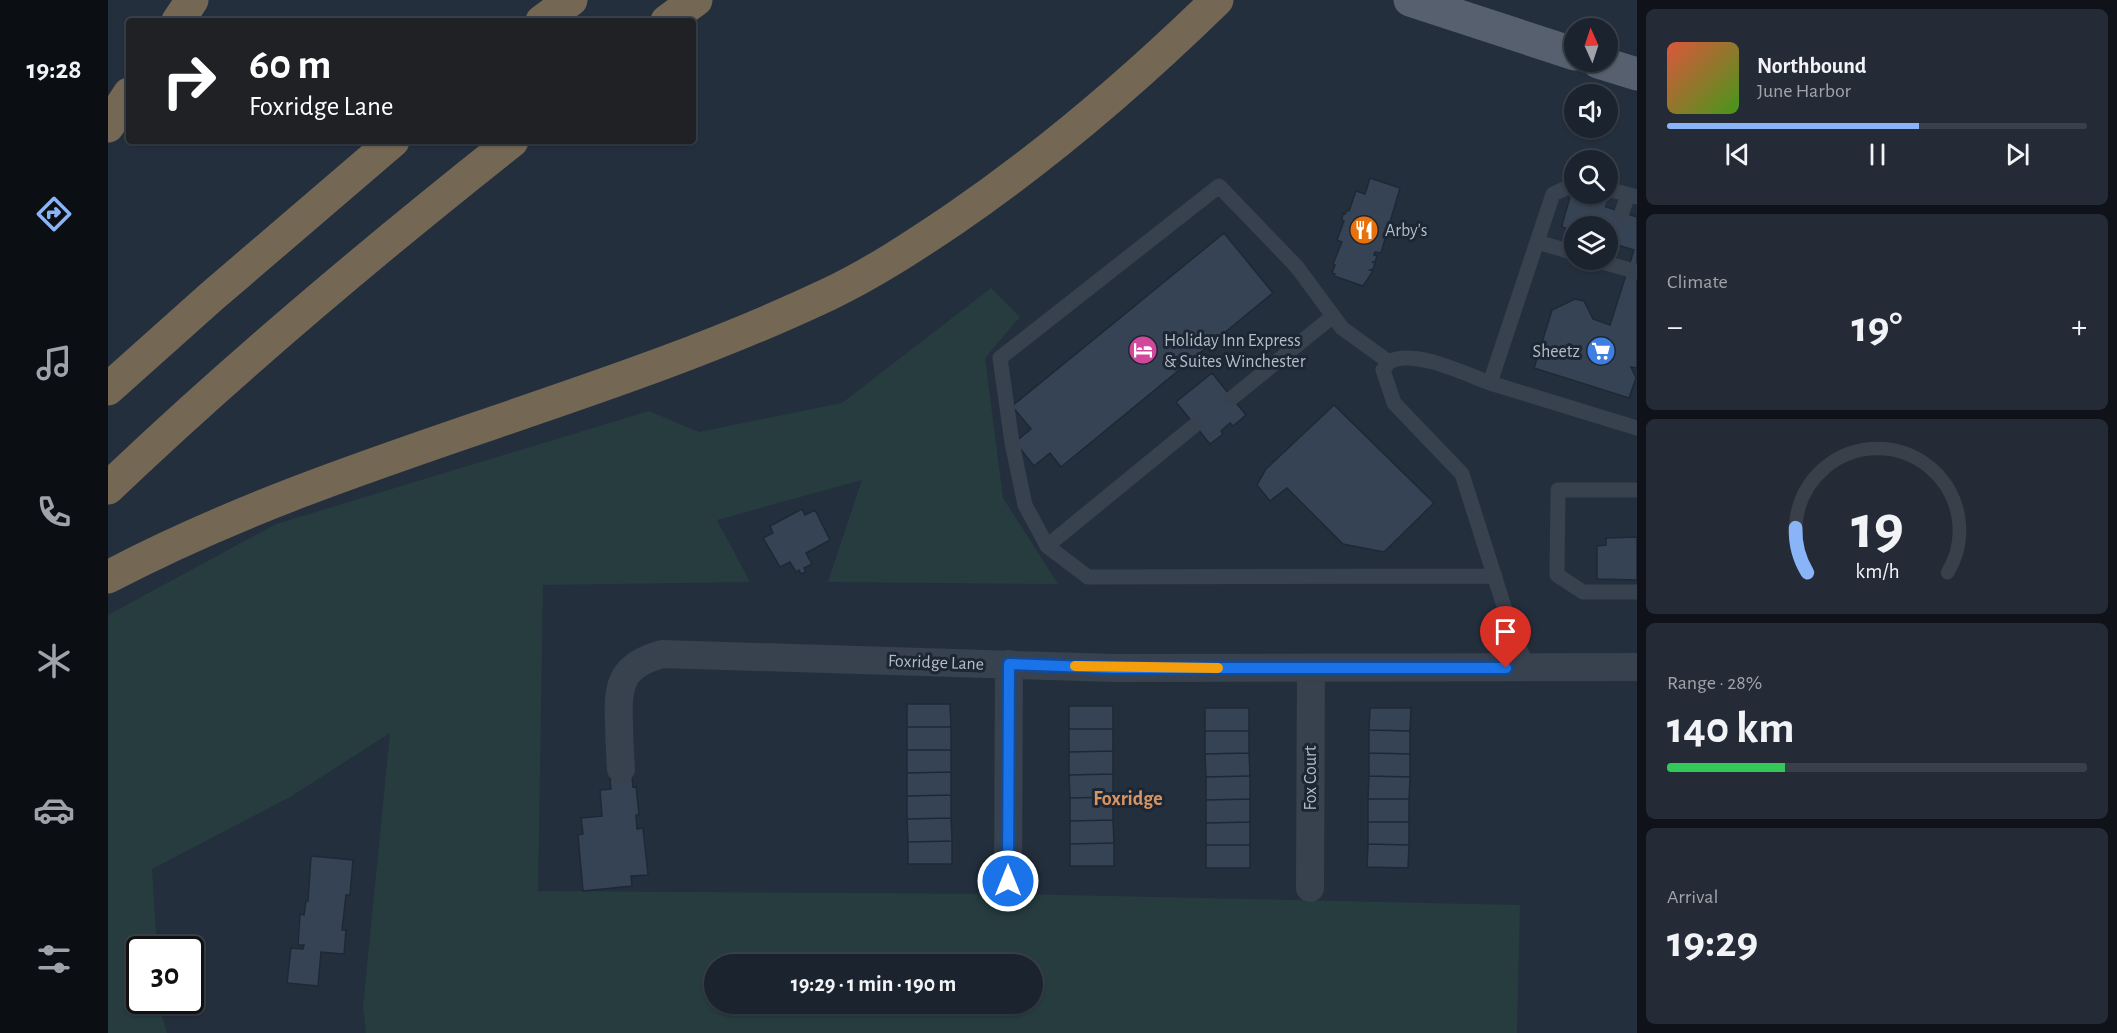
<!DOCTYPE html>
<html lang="en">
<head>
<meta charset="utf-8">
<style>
  :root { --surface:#1b232e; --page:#242b36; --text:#f1f3f6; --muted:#a0a4aa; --line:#39404a; --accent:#8ab4f8 }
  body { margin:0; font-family:"Alegreya Sans",sans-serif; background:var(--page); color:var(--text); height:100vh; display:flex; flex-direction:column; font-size:22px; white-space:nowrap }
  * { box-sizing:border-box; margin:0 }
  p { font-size:20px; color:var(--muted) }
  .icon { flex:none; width:33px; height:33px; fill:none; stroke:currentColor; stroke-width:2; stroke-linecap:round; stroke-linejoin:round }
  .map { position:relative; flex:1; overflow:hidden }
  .side { display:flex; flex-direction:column; gap:9px; padding:9px; background:#0f1319; width:480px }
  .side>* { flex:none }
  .top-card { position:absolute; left:18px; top:18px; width:570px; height:126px; border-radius:6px; box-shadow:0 2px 4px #0004,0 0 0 2px var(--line); background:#202124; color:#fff; overflow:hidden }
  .needle { width:39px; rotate:357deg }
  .buttons { position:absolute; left:1456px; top:18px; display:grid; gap:12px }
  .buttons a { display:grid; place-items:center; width:54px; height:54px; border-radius:50%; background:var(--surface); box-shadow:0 2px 4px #0004,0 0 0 2px var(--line); font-size:30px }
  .speed { position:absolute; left:18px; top:936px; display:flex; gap:12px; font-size:30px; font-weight:700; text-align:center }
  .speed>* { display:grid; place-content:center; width:78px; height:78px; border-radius:50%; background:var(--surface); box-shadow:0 2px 4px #0004,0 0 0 2px var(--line); line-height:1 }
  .speed .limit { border:3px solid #111; border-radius:9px; background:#fff; color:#111 }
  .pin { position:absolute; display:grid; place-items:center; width:51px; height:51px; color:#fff; margin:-62px -26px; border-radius:50% 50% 50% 0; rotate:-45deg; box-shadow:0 0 6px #0007 }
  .pin .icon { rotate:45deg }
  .me { position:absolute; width:66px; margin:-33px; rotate:0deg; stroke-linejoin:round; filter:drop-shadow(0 0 4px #0008) }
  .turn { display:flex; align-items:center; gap:21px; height:126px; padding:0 24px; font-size:27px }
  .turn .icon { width:78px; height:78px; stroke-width:2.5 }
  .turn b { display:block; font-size:42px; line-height:51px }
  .big { font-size:45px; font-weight:600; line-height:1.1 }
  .side .tile { flex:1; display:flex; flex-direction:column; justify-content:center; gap:9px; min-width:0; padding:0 21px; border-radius:9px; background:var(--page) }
  .side .dial { align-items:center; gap:0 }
  .dial svg { height:156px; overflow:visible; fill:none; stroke:var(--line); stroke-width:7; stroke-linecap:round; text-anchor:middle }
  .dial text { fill:var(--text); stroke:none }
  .song { display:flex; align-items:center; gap:18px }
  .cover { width:72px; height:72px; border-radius:9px; background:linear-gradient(135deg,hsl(10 70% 55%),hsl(100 70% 35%)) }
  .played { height:6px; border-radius:3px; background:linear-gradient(90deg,var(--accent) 60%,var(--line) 60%) }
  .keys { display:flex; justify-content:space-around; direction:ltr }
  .heat { display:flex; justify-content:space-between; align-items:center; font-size:33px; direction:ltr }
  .charge { height:9px; border-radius:4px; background:linear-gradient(90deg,#34c759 28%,var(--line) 0) }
  .trip { position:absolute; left:596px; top:954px; width:339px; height:60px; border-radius:30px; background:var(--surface); box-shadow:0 2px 4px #0004,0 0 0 2px var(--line); font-weight:600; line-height:60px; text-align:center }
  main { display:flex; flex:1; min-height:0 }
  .menu { display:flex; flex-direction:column; width:108px; justify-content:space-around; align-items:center; background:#0b0e12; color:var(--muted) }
  .menu .icon { width:42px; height:42px }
  .menu .selected { color:var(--accent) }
  .menu b { font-size:27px; color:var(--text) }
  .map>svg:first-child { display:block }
</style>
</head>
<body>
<main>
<nav class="menu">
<b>19:28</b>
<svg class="icon selected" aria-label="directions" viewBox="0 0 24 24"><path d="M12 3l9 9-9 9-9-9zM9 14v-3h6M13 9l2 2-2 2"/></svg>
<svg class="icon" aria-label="music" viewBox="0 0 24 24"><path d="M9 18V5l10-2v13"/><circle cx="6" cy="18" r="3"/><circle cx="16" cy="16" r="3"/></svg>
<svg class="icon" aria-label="phone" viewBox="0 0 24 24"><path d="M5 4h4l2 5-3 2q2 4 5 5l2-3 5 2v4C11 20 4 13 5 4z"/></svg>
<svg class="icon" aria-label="climate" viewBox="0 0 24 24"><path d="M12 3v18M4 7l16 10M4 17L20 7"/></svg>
<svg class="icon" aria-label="car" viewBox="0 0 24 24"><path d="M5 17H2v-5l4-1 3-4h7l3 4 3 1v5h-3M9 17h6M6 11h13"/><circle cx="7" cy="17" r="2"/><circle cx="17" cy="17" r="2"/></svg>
<svg class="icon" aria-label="filters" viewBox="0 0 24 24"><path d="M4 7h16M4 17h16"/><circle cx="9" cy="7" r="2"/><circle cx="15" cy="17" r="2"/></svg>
</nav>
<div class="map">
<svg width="1529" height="1033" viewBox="0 0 1529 1033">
  <rect width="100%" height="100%" fill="#242f3e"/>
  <path fill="#263c3f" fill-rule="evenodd" d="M883,288L912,317L877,358L895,498L950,584L720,582L754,480L609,520L642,582L435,585L430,891L905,894L1412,905L1409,1033H258L255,1007L282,733L182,797L44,869L49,949L32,950V1000L52,1001L53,1013L59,1033H0V615L168,524L541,411L591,432L734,403ZM606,964H924V1004H606Z"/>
  <path fill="#364354" stroke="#1f2835" stroke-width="1.5" d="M1262,178L1292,188L1273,253L1267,252L1266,255L1269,256L1267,262H1264L1267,263L1265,269L1262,270L1265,271L1255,286L1226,276L1227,274L1224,273L1227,265L1225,264L1234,242L1229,240L1236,221L1234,220L1235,213L1237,214L1239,210L1241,211L1248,191L1257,194Z
    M1465,196L1529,217V368L1523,367L1528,378L1521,398L1426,368L1444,310L1467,299L1476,301L1485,319L1502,325L1526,250L1500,242V226H1467V231L1454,227V225L1462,197Z
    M1116,233L1165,293L953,467L942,453L926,466L907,442L923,429L904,406Z
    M1104,373L1138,415L1125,426L1122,423L1113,431L1115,434L1102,444L1068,402Z
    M1226,405L1326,503L1276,552L1235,544L1179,488L1162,501L1149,485L1158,469Z
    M694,509L697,515L707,510L722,540L698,553L704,564L696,568L698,572L693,574L691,570L688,572L682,562L672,567L655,538L665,533L662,526Z
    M1529,537V580L1489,579V546L1498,545V538Z
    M799,704H842L843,727H799Z
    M961,706H1005V729H961Z
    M1097,708H1141V731H1097Z
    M1262,708H1303L1302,731L1261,730Z
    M799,727H843V750H799Z
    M961,729H1005V751L961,752Z
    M1261,730L1302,731V754L1261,753Z
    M1097,731H1141V753L1097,754Z
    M799,750H843V772L799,773Z
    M1005,751V774L961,775V752Z
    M1141,753L1142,776L1098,777L1097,754Z
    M1261,753L1302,754V777L1261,776Z
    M843,772V795L799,796V773Z
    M1005,774V797L962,798L961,775Z
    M524,776L525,787L528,786L531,815H528L529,829L535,828L540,875L523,876L524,886L475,891L470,835L475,834L473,818L494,816L492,790L503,789L502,779Z
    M1142,776V799L1098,800V777Z
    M1261,776L1302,777L1301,799H1260Z
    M843,795V818L799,819V796Z
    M1005,797V820L962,821V798Z
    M1142,799V822L1098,823V800Z
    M1260,799H1301V822H1260Z
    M843,818L844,841L800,842L799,819Z
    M1005,820L1006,843L962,844V821Z
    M1142,822V845H1098V823Z
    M1260,822H1301V845L1260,844Z
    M844,841V864H800V842Z
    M1006,843V866H962V844Z
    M1260,844L1301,845L1300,868L1259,867Z
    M1098,845H1142V868H1098Z
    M203,856L245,860L242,895H238L234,930H238L236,954L213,952L210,986L179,983L183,948L195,949L196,945H190L192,914L196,915L198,901H200Z"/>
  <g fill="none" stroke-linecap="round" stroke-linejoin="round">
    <path stroke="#38414e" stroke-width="15" d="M1467,184L1445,194L1382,383L1529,428
      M1500,189L1529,197
      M1489,206L1493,194
      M1513,215L1520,195
      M1429,242L1467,253
      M1500,250L1503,242
      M1488,260L1529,272
      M1281,362L1275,370L1286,403L1354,474L1401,622L1420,668
      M1382,383C1357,374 1305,348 1281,362L1234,328L1189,267L1111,186L892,358L904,443L917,505L939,546L980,577L1387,576
      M1124,398L1225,316
      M1529,490H1450L1449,575L1475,592H1529
      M939,546L1087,425"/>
    <path stroke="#38414e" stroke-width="28" d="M513,769C512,753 511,737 511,721C509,682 515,665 554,654L1006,668L1529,667
      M900,881L901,664
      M1202,888L1203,668"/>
    <path stroke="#56606e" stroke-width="33" d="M1302,0L1467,54
      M1490,62L1529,74"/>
    <path stroke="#746855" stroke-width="33" d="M70,21L84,0
      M434,21L463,0
      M559,21L588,0
      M0,126L21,94
      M0,389L103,297L285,141
      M0,488C128,366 265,251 404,141
      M0,577C230,456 487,405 721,294C765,273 806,246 846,219C941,154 1027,80 1109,0"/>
  </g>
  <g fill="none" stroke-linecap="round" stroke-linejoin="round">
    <g stroke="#114b97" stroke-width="15">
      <path id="route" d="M900,881L901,664L1006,668H1398"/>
    </g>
    <use href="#route" stroke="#1a73e8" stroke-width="10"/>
    <path stroke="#f59e0b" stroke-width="10" d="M967,666L1110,668"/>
  </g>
  <defs>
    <g id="restaurant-disc" transform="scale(1.5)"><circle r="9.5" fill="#e8710a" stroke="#1d2633"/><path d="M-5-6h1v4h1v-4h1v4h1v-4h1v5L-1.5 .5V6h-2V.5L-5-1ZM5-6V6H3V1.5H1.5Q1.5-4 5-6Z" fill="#fff"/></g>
    <g id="hotel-disc" transform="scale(1.5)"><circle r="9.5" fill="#d1479c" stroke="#1d2633"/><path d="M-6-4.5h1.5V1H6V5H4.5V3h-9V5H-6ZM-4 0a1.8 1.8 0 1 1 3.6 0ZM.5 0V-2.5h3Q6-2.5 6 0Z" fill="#fff"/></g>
    <g id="supermarket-disc" transform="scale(1.5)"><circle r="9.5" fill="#3f7fe0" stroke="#1d2633"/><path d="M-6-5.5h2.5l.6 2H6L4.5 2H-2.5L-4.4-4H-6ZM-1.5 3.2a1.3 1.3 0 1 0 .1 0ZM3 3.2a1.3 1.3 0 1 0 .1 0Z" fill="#fff"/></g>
  </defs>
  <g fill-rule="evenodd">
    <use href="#restaurant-disc" x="1256" y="230"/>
    <use href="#hotel-disc" x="1035" y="350"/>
    <use href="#supermarket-disc" x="1493" y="351"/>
  </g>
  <g text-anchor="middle" stroke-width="6" stroke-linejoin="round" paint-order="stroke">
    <g font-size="18" fill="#b4bcc9" stroke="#1d2633" text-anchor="start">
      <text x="1277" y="236">Arby's</text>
      <text x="1056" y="346">Holiday Inn Express<tspan x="1056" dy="21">&amp; Suites Winchester</tspan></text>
      <text x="1472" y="357" text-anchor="end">Sheetz</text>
    </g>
    <g font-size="18" fill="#b4bcc9" stroke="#1d2633">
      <text transform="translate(828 662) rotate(2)" y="6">Foxridge Lane</text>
      <text transform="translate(1202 778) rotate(-90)" y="6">Fox Court</text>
    </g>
    <g font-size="20" font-weight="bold" fill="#d59563" stroke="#1d2633">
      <text x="1020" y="805">Foxridge</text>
    </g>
  </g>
</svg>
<div class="buttons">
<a><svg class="needle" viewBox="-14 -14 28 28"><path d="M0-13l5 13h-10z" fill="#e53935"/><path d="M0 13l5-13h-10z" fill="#a0a4aa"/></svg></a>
<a><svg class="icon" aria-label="sound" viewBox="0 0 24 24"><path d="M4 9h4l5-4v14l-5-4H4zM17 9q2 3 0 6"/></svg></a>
<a><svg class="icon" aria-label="search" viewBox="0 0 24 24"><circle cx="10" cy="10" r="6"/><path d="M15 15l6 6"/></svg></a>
<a><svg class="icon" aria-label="layers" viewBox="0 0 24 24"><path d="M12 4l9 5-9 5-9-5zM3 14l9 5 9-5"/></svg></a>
</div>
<div class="speed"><div class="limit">30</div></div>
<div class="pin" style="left:1398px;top:668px;background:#d93025"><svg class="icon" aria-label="arrive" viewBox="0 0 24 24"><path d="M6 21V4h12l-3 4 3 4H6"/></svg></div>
<svg class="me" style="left:900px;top:881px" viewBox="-20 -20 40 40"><circle r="17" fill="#1a73e8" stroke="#fff" stroke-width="3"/><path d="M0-11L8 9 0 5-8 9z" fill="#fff"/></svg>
<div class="trip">19:29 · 1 min · 190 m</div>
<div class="top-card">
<div class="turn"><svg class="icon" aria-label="right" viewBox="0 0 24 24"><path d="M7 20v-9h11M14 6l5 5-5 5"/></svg><div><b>60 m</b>Foxridge Lane</div></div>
</div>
</div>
<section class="side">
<div class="tile">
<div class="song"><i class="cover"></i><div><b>Northbound</b><p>June Harbor</p></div></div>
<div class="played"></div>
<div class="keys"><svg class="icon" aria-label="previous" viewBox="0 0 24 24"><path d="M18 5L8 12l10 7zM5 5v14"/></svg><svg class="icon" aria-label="pause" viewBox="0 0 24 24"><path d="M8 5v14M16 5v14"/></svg><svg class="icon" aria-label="next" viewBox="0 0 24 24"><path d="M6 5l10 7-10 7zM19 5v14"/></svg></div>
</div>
<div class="tile"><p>Climate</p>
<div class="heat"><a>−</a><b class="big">19°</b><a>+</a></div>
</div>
<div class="tile dial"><svg viewBox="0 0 100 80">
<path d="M14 69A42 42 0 1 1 86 69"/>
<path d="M14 69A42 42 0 0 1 8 46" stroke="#8ab4f8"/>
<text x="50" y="56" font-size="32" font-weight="700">19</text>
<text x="50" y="72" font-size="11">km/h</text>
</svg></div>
<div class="tile"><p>Range · 28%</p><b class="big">140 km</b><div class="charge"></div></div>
<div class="tile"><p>Arrival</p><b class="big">19:29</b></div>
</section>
</main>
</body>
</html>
